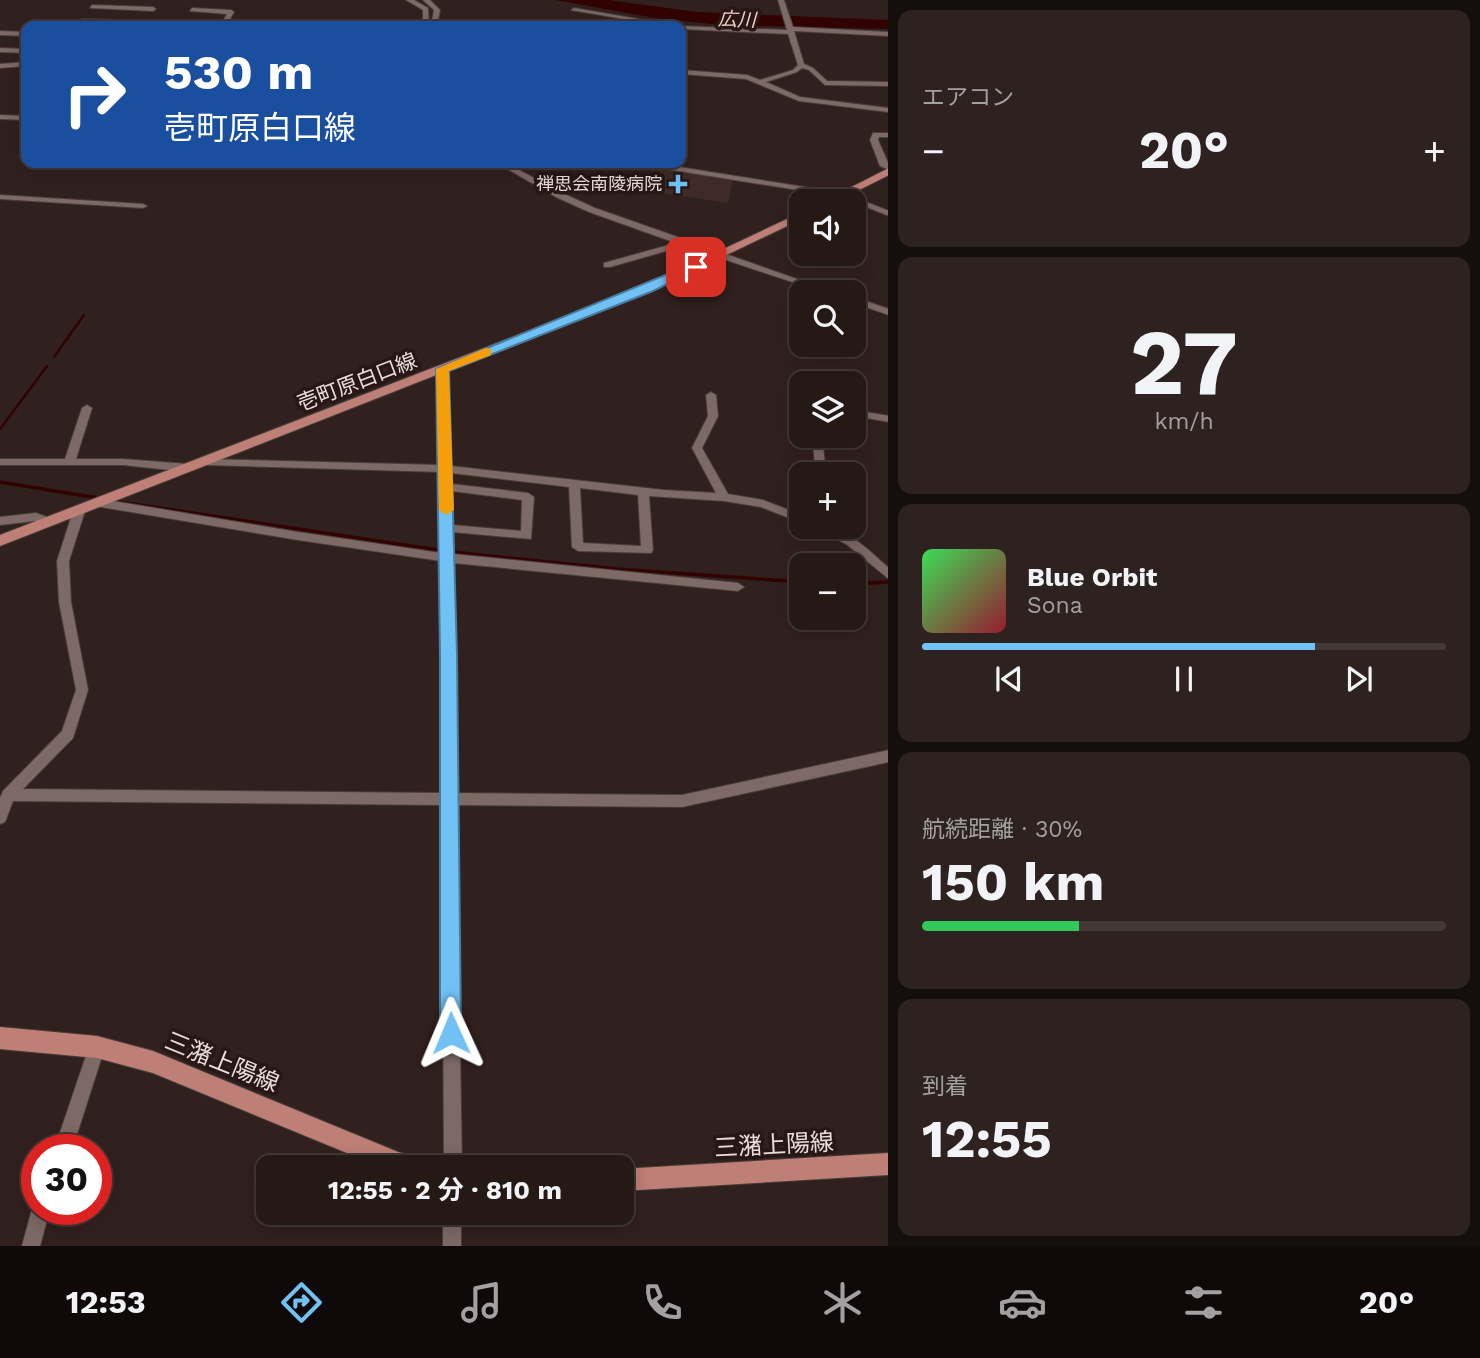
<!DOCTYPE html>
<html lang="ja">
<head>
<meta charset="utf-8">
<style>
  :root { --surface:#251916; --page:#2d221f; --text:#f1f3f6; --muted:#a3a0a1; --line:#423835; --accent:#71c1f5 }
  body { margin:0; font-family:"Work Sans","Noto Sans JP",sans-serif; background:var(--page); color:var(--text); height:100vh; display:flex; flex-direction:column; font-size:26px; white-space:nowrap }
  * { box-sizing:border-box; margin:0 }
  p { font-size:23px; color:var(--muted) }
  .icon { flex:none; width:38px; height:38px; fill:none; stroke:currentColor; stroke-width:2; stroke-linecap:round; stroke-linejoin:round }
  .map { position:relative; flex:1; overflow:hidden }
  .drawer { display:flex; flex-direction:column; gap:10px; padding:10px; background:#140e0c; width:592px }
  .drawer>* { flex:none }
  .banner { position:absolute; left:21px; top:21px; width:665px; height:147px; border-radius:14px; box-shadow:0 4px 18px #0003,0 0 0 2px var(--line); background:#1a4fa0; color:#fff; overflow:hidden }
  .controls { position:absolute; left:789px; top:189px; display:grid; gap:14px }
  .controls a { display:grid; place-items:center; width:77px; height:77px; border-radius:14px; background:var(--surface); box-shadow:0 4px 18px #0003,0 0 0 2px var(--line); font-size:35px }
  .speed { position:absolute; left:21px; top:1134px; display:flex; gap:14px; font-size:35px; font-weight:700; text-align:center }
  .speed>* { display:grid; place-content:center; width:91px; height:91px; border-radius:50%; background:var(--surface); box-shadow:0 4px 18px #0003,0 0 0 2px var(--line); line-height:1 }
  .speed .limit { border:10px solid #d22; background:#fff; color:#111 }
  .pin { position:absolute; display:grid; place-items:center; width:60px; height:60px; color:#fff; margin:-30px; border-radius:14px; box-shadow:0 4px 10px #0006 }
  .me { position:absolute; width:77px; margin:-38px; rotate:359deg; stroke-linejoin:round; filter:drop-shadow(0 0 5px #0008) }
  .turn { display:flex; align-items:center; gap:24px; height:147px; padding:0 28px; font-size:32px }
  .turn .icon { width:91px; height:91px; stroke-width:2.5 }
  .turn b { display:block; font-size:49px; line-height:60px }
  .big { font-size:52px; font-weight:700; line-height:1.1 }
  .drawer .card { flex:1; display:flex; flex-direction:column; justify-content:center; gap:10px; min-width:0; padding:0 24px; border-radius:14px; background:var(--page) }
  .drawer .dial { align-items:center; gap:0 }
  .dial b { font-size:91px; line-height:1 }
  .song { display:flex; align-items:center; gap:21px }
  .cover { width:84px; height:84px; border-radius:10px; background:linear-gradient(135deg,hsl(130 70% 55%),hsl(350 70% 35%)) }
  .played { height:7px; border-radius:4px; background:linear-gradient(90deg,var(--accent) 75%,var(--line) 75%) }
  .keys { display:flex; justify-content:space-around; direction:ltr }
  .heat { display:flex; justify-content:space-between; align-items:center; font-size:38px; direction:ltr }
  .charge { height:10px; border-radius:5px; background:linear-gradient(90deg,#34c759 30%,var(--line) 0) }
  .trip { position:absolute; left:256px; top:1155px; width:378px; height:70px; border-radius:14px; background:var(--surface); box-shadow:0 4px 18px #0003,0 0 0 2px var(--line); font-weight:700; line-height:70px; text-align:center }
  .dock { display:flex; height:112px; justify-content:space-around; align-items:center; background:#0f0a09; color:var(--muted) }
  .dock .icon { width:49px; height:49px }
  .dock .selected { color:var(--accent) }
  .dock b { font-size:32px; color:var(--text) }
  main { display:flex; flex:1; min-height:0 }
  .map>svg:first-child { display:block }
</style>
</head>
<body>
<main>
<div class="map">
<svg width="889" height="1246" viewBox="0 0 889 1246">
  <rect width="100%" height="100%" fill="#31211e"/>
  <path fill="#402a27" d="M653,167L733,179L728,203L643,190Z"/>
  <path fill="#320202" d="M555,0H608L697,12L888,20V29L721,25L655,18Z"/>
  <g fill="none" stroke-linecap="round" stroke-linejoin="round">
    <path stroke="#320202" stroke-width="2" d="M0,68L26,66"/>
    <path stroke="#320202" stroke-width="2.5" d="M54,357L84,315
      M0,429L47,366"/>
    <path stroke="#320202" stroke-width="3.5" d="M0,482L98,498
      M113,501L444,551
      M452,552L617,569L802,582
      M854,584L889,582"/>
    <g stroke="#4a3d3b" stroke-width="2">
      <path id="minor" d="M406,0H414L428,8L429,26H423V10Z
        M423,0H430L440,10L437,26H431L434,10Z
        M778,0H784L793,27L889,32V36L794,31L804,64L813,68L827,81L889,82V86L825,85L809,70L802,68L797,72L766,82L800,97L889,108V112L799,101L746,79L681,74V70L747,75L760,80L793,70L798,65L788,34L681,29V26H665L571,10L574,8L679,26L787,30Z
        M92,5L153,7L156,9L153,11L90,8Z
        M192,8L231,10L234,12L226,26H220L227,14L190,11Z
        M82,19L184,22L187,24L184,26L80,22Z
        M0,31L26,32V36L0,35Z
        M0,48L26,49V53L0,52Z
        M26,62V66L0,68V64Z
        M0,115L26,116V120L0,119Z
        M873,133H889V137H879L878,140L889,165V170L880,166L870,140Z
        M497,163H506L562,193L595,208L834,292H822L684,246L610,267H604V263L676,243L589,212L556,197Z
        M637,163H654L843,193L889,211V216L841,197L641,165Z
        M0,195L143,204L147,206L143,208L0,199Z
        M854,297L889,309V315L854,303Z
        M443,366L448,369L451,466L664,490L716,493L692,448L708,416L706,395L711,392L716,395L718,416L702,448L728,494L763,500L802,515V523L761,507L724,501L649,496L653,550L651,553L578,551L572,547L569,487L451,473L452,484L528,493L534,497L531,539L452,532L453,554L738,583L744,587L738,591L453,563L456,793L682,795L889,750V762L682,807L456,805L462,1167H444L442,805L13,801L5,822L0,824V798L3,791L62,731L76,690L59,602L57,561L73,511L79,507L85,511L69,561L71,602L88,690L73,738L23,789L442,793L441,561L298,540L101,507L95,503L101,499L298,532L441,553V472L206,465L201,462L206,459L441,465L438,369ZM580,488L638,495L641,546L583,543ZM452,491L522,500L521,531L452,525Z
        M87,405L92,408L76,459H123L188,464L193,468L188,472L123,465H0V459H65L82,408Z
        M854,410L889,416V422L854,416Z
        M812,436H822L826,474H816Z
        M36,513L53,519L55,522L49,526L35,521L0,525V517Z
        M817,527C847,526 868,550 889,568V579L846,544L819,530Z
        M97,1039L103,1041L105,1047L72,1150H54L89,1047L91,1041Z
        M37,1202V1209H50L40,1246H22L32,1209Z
        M443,1213H461V1246H443Z"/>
    </g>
    <g stroke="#4a3d3b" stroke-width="2">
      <path id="major" d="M889,168V175L837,201H824Z
        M802,212V219L653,290L0,546V535L645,286Z
        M0,1027L97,1036L153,1051L398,1152L424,1159L427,1167H381L153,1073L97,1058L0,1049Z
        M889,1153V1175L621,1191V1169Z"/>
    </g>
    <use href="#minor" fill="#7d6966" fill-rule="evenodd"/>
    <use href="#major" fill="#be7f76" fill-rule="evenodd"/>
  </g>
  <path fill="#71c1f5" stroke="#497d9f" stroke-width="2" d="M692,264L702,267L653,291L449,371L457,656L461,1033L458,1041L451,1044L443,1041L440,1033V656L436,369Z"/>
  <path fill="#f59e0b" d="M486,348L491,349V355L449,371L454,510L446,515L439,510L436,369Z"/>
  <path fill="#71c1f5" stroke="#271715" stroke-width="2.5" d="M674.5 173.5h7v7h7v7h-7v7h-7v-7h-7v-7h7z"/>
  <g text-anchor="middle" stroke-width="7" stroke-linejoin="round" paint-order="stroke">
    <g font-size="18" fill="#e9dddc" stroke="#271715" text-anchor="end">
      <text x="662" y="190">禅思会南陵病院</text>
    </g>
    <g font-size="19" font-style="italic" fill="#fbcec7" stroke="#271715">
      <text transform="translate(737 19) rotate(2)" y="7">広川</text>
    </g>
    <g font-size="21" fill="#e9dddc" stroke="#271715">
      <text transform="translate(357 382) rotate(-21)" y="7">壱町原白口線</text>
    </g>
    <g font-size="24" fill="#e9dddc" stroke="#271715">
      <text transform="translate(222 1062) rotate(22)" y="8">三潴上陽線</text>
      <text transform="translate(774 1145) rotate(-3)" y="8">三潴上陽線</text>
    </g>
  </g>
</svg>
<div class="controls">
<a><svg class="icon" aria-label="sound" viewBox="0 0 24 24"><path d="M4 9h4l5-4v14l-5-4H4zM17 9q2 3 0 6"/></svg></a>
<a><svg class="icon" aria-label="search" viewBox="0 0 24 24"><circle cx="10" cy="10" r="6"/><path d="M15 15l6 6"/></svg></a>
<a><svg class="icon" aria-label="layers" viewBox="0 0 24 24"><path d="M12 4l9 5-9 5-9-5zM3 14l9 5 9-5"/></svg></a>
<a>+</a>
<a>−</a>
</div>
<div class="speed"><div class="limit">30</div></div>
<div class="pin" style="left:696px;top:267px;background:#d93025"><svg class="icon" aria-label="arrive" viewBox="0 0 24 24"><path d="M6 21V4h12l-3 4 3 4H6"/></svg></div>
<svg class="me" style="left:451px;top:1033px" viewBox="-20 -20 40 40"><path d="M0-17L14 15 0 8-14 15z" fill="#71c1f5" stroke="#fff" stroke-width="4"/></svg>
<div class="trip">12:55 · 2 分 · 810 m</div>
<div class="banner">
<div class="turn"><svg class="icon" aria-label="right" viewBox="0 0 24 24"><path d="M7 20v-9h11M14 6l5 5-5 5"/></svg><div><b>530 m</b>壱町原白口線</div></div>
</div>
</div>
<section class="drawer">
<div class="card"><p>エアコン</p>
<div class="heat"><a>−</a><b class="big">20°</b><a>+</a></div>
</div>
<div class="card dial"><b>27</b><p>km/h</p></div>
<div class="card">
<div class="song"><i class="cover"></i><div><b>Blue Orbit</b><p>Sona</p></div></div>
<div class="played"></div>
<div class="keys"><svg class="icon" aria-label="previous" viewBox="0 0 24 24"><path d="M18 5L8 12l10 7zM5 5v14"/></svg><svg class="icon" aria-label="pause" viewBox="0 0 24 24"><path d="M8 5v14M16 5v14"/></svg><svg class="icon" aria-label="next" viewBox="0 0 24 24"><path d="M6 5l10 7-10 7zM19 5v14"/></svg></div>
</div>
<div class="card"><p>航続距離 · 30%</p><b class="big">150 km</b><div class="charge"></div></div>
<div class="card"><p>到着</p><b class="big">12:55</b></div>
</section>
</main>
<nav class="dock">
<b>12:53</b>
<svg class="icon selected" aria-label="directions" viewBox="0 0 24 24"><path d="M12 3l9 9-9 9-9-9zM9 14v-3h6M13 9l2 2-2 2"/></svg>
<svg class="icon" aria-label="music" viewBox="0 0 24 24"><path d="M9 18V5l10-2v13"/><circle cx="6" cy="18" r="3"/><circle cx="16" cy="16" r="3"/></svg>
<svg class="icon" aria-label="phone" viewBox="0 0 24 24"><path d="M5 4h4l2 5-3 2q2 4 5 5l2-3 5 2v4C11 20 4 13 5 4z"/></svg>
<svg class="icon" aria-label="climate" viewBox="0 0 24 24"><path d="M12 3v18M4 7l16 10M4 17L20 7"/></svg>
<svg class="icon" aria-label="car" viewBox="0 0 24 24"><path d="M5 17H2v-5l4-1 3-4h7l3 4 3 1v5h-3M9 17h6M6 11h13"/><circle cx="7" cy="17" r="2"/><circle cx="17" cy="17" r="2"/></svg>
<svg class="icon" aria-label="filters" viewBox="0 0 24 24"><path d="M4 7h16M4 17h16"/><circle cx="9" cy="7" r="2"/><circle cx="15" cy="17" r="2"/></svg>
<b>20°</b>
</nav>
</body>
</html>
